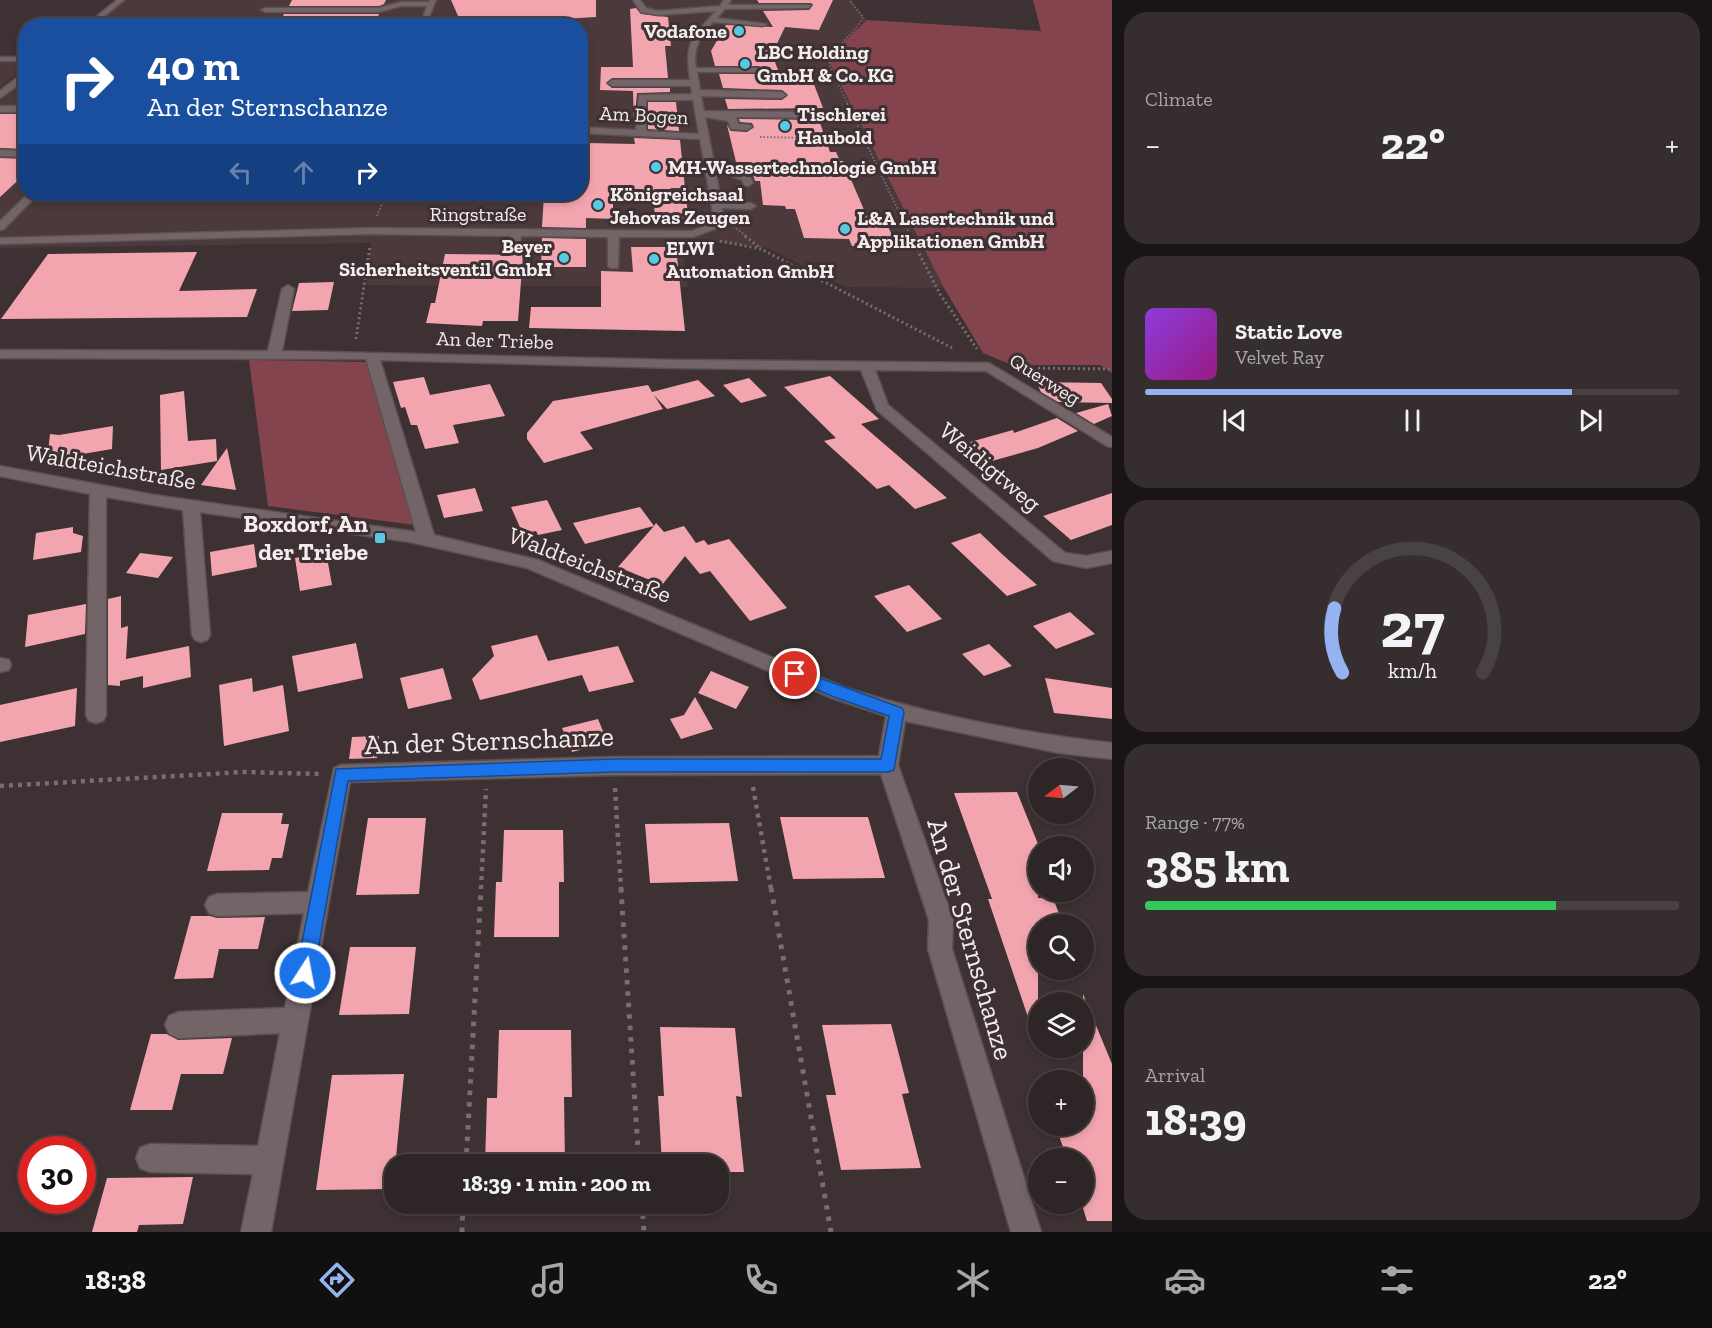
<!DOCTYPE html>
<html lang="en">
<head>
<meta charset="utf-8">
<style>
  :root { --surface:#2e2526; --page:#362d2e; --text:#f1f3f6; --muted:#a7a5a7; --line:#494243; --accent:#95b2f1 }
  body { margin:0; font-family:"Zilla Slab",serif; background:var(--page); color:var(--text); height:100vh; display:flex; flex-direction:column; font-size:22px; white-space:nowrap }
  * { box-sizing:border-box; margin:0 }
  p { font-size:20px; color:var(--muted) }
  .icon { flex:none; width:33px; height:33px; fill:none; stroke:currentColor; stroke-width:2; stroke-linecap:round; stroke-linejoin:round }
  .map { position:relative; flex:1; overflow:hidden }
  .side { display:flex; flex-direction:column; gap:12px; padding:12px; background:#191415; width:600px }
  .side>* { flex:none }
  .banner { position:absolute; left:18px; top:18px; width:570px; height:183px; border-radius:24px; box-shadow:0 3px 9px #0003,0 0 0 2px var(--line); background:#1a4fa0; color:#fff; overflow:hidden }
  .needle { width:39px; rotate:254deg }
  .fabs { position:absolute; left:1028px; top:758px; display:grid; gap:12px }
  .fabs a { display:grid; place-items:center; width:66px; height:66px; border-radius:50%; background:var(--surface); box-shadow:0 3px 9px #0003,0 0 0 2px var(--line); font-size:30px }
  .speed { position:absolute; left:18px; top:1136px; display:flex; gap:12px; font-size:30px; font-weight:700; text-align:center }
  .speed>* { display:grid; place-content:center; width:78px; height:78px; border-radius:50%; background:var(--surface); box-shadow:0 3px 9px #0003,0 0 0 2px var(--line); line-height:1 }
  .speed .limit { border:9px solid #d22; background:#fff; color:#111 }
  .pin { position:absolute; display:grid; place-items:center; width:51px; height:51px; color:#fff; margin:-26px; border:3px solid #fff; border-radius:50%; box-shadow:0 2px 6px #0007 }
  .me { position:absolute; width:66px; margin:-33px; rotate:11deg; stroke-linejoin:round; filter:drop-shadow(0 0 4px #0008) }
  .turn { display:flex; align-items:center; gap:21px; height:126px; padding:0 30px; font-size:27px }
  .turn .icon { width:78px; height:78px; stroke-width:2.5 }
  .turn b { display:block; font-size:42px; line-height:51px }
  .lanes { display:flex; align-items:center; height:57px; padding:0 30px; background:#0003; justify-content:center; gap:30px; direction:ltr }
  .lanes .off { opacity:.35 }
  .big { font-size:45px; font-weight:700; line-height:1.1 }
  .side .card { flex:1; display:flex; flex-direction:column; justify-content:center; gap:9px; min-width:0; padding:0 21px; border-radius:24px; background:var(--page) }
  .side .dial { align-items:center; gap:0 }
  .dial svg { height:156px; overflow:visible; fill:none; stroke:var(--line); stroke-width:7; stroke-linecap:round; text-anchor:middle }
  .dial text { fill:var(--text); stroke:none }
  .song { display:flex; align-items:center; gap:18px }
  .cover { width:72px; height:72px; border-radius:9px; background:linear-gradient(135deg,hsl(270 70% 55%),hsl(310 70% 35%)) }
  .played { height:6px; border-radius:3px; background:linear-gradient(90deg,var(--accent) 80%,var(--line) 80%) }
  .keys { display:flex; justify-content:space-around; direction:ltr }
  .heat { display:flex; justify-content:space-between; align-items:center; font-size:33px; direction:ltr }
  .charge { height:9px; border-radius:4px; background:linear-gradient(90deg,#34c759 77%,var(--line) 0) }
  .trip { position:absolute; left:384px; top:1154px; width:345px; height:60px; border-radius:24px; background:var(--surface); box-shadow:0 3px 9px #0003,0 0 0 2px var(--line); font-weight:700; line-height:60px; text-align:center }
  .tab-bar { display:flex; height:96px; justify-content:space-around; align-items:center; background:#120f0f; color:var(--muted) }
  .tab-bar .icon { width:42px; height:42px }
  .tab-bar .active { color:var(--accent) }
  .tab-bar b { font-size:27px; color:var(--text) }
  main { display:flex; flex:1; min-height:0 }
  .map>svg:first-child { display:block }
</style>
</head>
<body>
<main>
<div class="map">
<svg width="1112" height="1232" viewBox="0 0 1112 1232">
  <rect width="100%" height="100%" fill="#3d3133"/>
  <path fill="#4b393c" d="M115,0H852L867,20L835,51L863,125L944,288L846,287L767,248L681,238L688,287L367,285L371,243L0,248V89L25,69L26,194H580V26L82,25Z
    M0,58L25,59L22,61L25,62V66L0,87Z"/>
  <path fill="#83444e" d="M1033,0H1112V373L1100,365H1012L983,353L944,288L830,63L834,51L867,20L1041,31Z
    M249,360L366,362L415,525L268,506Z"/>
  <path fill="#f2a5af" d="M292,0H386L384,4L379,6H289Z
    M451,0H596V17L462,25Z
    M757,0H833L819,30L785,27L772,54L781,78L812,79L823,108L728,109L725,99L782,100L788,95L782,90L723,88L719,74H759L765,71L759,66H715L711,51L726,25L773,27L763,11L809,10L813,5L811,3H759Z
    M636,8L641,14L668,17L671,46H665L668,78H612L606,83L612,88H670V92L637,93L634,125L633,91L600,90L601,67H633L630,9Z
    M284,14H379L374,26H278Z
    M648,102H676L679,131L648,129Z
    M0,114H26V149L0,148Z
    M739,119L819,120L830,152H836L840,161H843L868,219L885,220L897,246H852L849,239L804,238L795,209H786L785,206L763,205L760,181H755L749,162H736L727,125L731,131L747,132L754,127L752,123L740,122Z
    M634,138L680,140L685,188H671L665,194L672,198H686L688,214H684L685,218L655,217L654,203H613V219L586,218V228L542,227L544,194H580V158H584L586,143L635,144Z
    M0,158L26,159V173L0,197Z
    M542,238L586,239V267H541Z
    M631,247H676L685,331L529,328L531,307H601V271L633,272Z
    M197,252L179,291L257,289L247,317L1,319L48,254Z
    M445,254L523,255L518,321H483L482,326L426,323L431,303H435Z
    M334,282L328,310L292,311L299,283Z
    M830,376L879,419L861,424L947,498L915,509L889,485L877,489L824,441L836,438L784,387Z
    M424,377L430,395L490,384L505,416L453,425L459,443L425,449L417,425H411L405,407L401,408L393,382Z
    M749,378L767,396L741,403L723,385Z
    M698,380L715,396L667,409L654,395L663,409L580,432L593,449L544,463L527,439V433L553,401L648,385L652,392Z
    M1036,382L1101,383L1112,399V403L1058,402L1041,392Z
    M184,391L188,441L216,439L217,461L161,470L160,395Z
    M1108,404L1112,416L1094,424L1076,413Z
    M1057,418L1078,431L1038,448L992,461L970,442L1013,430L1014,433Z
    M113,426L112,449L47,460L50,434L59,435Z
    M227,448L236,490L201,485Z
    M475,488L483,511L444,518L437,495Z
    M1112,493V525L1071,540L1043,516Z
    M547,500L562,530L538,535L536,531L523,534L511,507Z
    M640,507L654,526L656,523L664,532L684,526L696,543L704,540L708,545L729,539L787,608L750,621L710,571L700,574L685,556L662,585L618,567L654,526L585,544L573,523Z
    M73,527V533L83,536L81,552L33,560L36,533Z
    M980,533L1003,555L1037,585L1007,596L951,543Z
    M254,544L257,567L212,576L210,552Z
    M326,552L332,585L300,591L295,558Z
    M140,553L173,557L158,578L126,573Z
    M909,585L942,619L907,632L874,596Z
    M121,596V628L128,626L126,659L189,646L191,677L143,688V676L120,681V686L108,685V599Z
    M86,604L85,634L25,647L28,615Z
    M1070,612L1095,634L1056,649L1033,626Z
    M537,635L548,661L618,646L634,682L589,692L582,675L480,700L472,679L494,656L491,646Z
    M356,643L363,678L298,692L292,656Z
    M989,644L1012,666L984,676L962,654Z
    M443,668L452,699L408,709L400,678Z
    M711,671L749,687L736,709L698,693Z
    M252,678L253,692L283,685L289,731L224,746L219,685Z
    M1045,678L1112,688V719L1054,713Z
    M77,688L75,726L0,742V705Z
    M695,697L713,729L681,739L670,719L684,715Z
    M598,719L608,743L572,752L562,728Z
    M379,736L377,758L349,759L352,737Z
    M1017,792L1038,844V898H1053L1063,924H1038V1035H1034L988,899H992L954,793Z
    M222,813H283L281,824H289L282,858H272L269,870L207,871Z
    M780,817H868L885,878L793,879Z
    M368,818H426L419,894L356,895Z
    M729,823L738,881L650,883L645,824Z
    M504,830H563L564,882H559V937H494L496,882H502Z
    M191,916H210L217,918L265,917L258,949H219L213,978L174,979Z
    M350,947H416L409,1014L339,1015Z
    M1083,994L1112,1064V1221H1087L1083,1208V1158H1067L1055,1125H1083Z
    M891,1024L909,1093L902,1094L921,1168L841,1170L826,1095H836L822,1025Z
    M660,1027L735,1028L742,1097L736,1096L744,1172H718V1164H662L658,1096H664Z
    M499,1030H571L572,1097H564L565,1164H485L487,1098H497Z
    M151,1034H167L178,1040L232,1038L223,1074H181L172,1110H130Z
    M404,1074L393,1189L316,1190L332,1075Z
    M193,1177L183,1224L139,1225L137,1232H92L107,1178Z"/>
  <g fill="none" stroke-linecap="round" stroke-linejoin="round">
    <g stroke="#5a5051" stroke-width="3">
      <path id="minor" d="M117,0H124L96,23L128,26H85Z
        M430,0H436L429,17L428,26H420L427,6H401L379,12H265L261,10L265,8H379L401,2H429Z
        M633,0H640L646,8L658,11L720,6L724,0H731L728,5H811L809,8L725,9L717,18L767,24L763,26L713,22C701,36 692,49 696,68H759L763,70L759,72H697L700,90L782,92L786,95L782,98L701,96L704,111L827,112L832,115L827,118L736,117L738,124L750,125L752,127L747,130L731,129L728,121L705,117L715,168L731,169L750,176L753,183L748,186L744,185L742,180L729,175L716,174L721,202L751,203L756,206L751,209L722,208L723,214L717,228L693,237H619L618,268H610L608,266V237L521,236L519,251L513,254L507,251L510,236L371,234L0,244V238L371,228L692,231L708,224L713,214L710,196H672L667,193L672,190H709L700,139L580,133V127L636,130L639,95L692,94L691,86H612L608,83L612,80H690C684,42 692,37 716,11L658,15L641,12ZM646,100H693L699,134L646,131Z
        M0,57H26V61H0Z
        M23,73H26V79L0,98V91Z
        M0,106H26V112H0Z
        M0,150L26,151V157L0,156Z
        M28,194H38L4,229L0,230V221Z
        M288,285L294,289L282,351L677,360L989,363L1112,437V447L1107,446L986,371L875,370L888,405L1065,553L1086,556L1112,551V563L1086,568L1053,561L877,410L861,370L677,368L380,360L434,535L538,560L846,688C932,715 1022,733 1112,743V759L1059,753L905,721L898,765L953,920L952,949L1041,1232H1011L928,949L929,920L881,774L614,775L350,782L271,1232H241L253,1174L150,1172L140,1168L136,1158L140,1148L150,1144L258,1146L280,1033L178,1038L169,1034L165,1025L169,1016L178,1012L285,1008L304,913L217,916L209,913L205,905L209,897L217,894L308,892L334,768L341,765L614,757L879,756L886,716L832,698L527,568L410,542L200,512L210,635L207,640L201,642L195,640L192,635L183,510L106,497V715L103,721L96,723L89,721L86,715L90,494L0,476V466L154,495L416,532L366,359L0,358V350L268,351L282,289Z
        M0,658L9,660L11,665L9,670L0,672Z"/>
    </g>
    <path stroke="#786d6f" stroke-width="1.5" stroke-dasharray="1.5 2" stroke-linecap="butt" d="M848,105L829,64C835,44 854,35 863,17L849,0"/>
    <path stroke="#786d6f" stroke-width="2" stroke-dasharray="1.5 2" stroke-linecap="butt" d="M847,103L911,237
      M760,137L865,139
      M377,216L386,194
      M731,224L747,237"/>
    <path stroke="#786d6f" stroke-width="3" stroke-dasharray="2 3" stroke-linecap="butt" d="M745,236L760,248
      M910,236L940,294L977,349
      M720,241L761,249L954,349
      M356,339L370,246
      M1023,368L1112,369"/>
    <path stroke="#786d6f" stroke-width="4.5" stroke-dasharray="4 5" stroke-linecap="butt" d="M0,786L244,772L320,774
      M753,787L771,889
      M615,788L621,889
      M481,889L486,789"/>
    <path stroke="#786d6f" stroke-width="5" stroke-dasharray="4.5 7" stroke-linecap="butt" d="M621,888L639,1164
      M771,888L831,1232
      M466,1164L481,888
      M642,1203L644,1232
      M462,1232L463,1203"/>
    <use href="#minor" fill="#736567" fill-rule="evenodd"/>
  </g>
  <path fill="#1a73e8" stroke="#114b97" stroke-width="1.5" d="M795,669L902,708L904,712L894,770L888,772H614L348,781L314,973L312,979L305,982L299,979L296,973L336,769L614,759H881L889,716L834,697L790,678L788,674L790,671Z"/>
  <g fill="#57c9e2" stroke="#3d3133" stroke-width="2">
    <circle cx="739" cy="31" r="6"/>
    <circle cx="745" cy="64" r="6"/>
    <circle cx="785" cy="126" r="6"/>
    <circle cx="656" cy="167" r="6"/>
    <circle cx="598" cy="205" r="6"/>
    <circle cx="845" cy="229" r="6"/>
    <circle cx="564" cy="258" r="6"/>
    <circle cx="654" cy="259" r="6"/>
    <rect x="374" y="532" width="12" height="12" rx="3"/>
  </g>
  <g text-anchor="middle" stroke-width="6" stroke-linejoin="round" paint-order="stroke">
    <g font-size="20" font-weight="bold" fill="#f4eced" stroke="#3d3133" text-anchor="start">
      <text x="727" y="38" text-anchor="end">Vodafone</text>
      <text x="757" y="59">LBC Holding<tspan x="757" dy="23">GmbH &amp; Co. KG</tspan></text>
      <text x="797" y="121">Tischlerei<tspan x="797" dy="23">Haubold</tspan></text>
      <text x="668" y="174">MH-Wassertechnologie GmbH</text>
      <text x="610" y="201">Königreichsaal<tspan x="610" dy="23">Jehovas Zeugen</tspan></text>
      <text x="857" y="225">L&amp;A Lasertechnik und<tspan x="857" dy="23">Applikationen GmbH</tspan></text>
      <text x="552" y="253" text-anchor="end">Beyer<tspan x="552" dy="23">Sicherheitsventil GmbH</tspan></text>
      <text x="666" y="255">ELWI<tspan x="666" dy="23">Automation GmbH</tspan></text>
    </g>
    <g font-size="20" fill="#f4eced" stroke="#3d3133">
      <text transform="translate(644 115) rotate(3)" y="7">Am Bogen</text>
      <text x="478" y="221">Ringstraße</text>
      <text transform="translate(495 340) rotate(2)" y="7">An der Triebe</text>
      <text transform="translate(1045 379) rotate(32)" y="7">Querweg</text>
    </g>
    <g font-size="24" fill="#f4eced" stroke="#3d3133">
      <text transform="translate(111 467) rotate(10)" y="8">Waldteichstraße</text>
      <text transform="translate(990 467) rotate(40)" y="8">Weidigtweg</text>
      <text transform="translate(590 565) rotate(21)" y="8">Waldteichstraße</text>
    </g>
    <g font-size="24" font-weight="bold" fill="#f4eced" stroke="#3d3133" text-anchor="end">
      <text x="368" y="532">Boxdorf, An<tspan x="368" dy="28">der Triebe</tspan></text>
    </g>
    <g font-size="28" fill="#f4eced" stroke="#3d3133">
      <text transform="translate(489 740) rotate(-2)" y="10">An der Sternschanze</text>
      <text transform="translate(971 939) rotate(74)" y="10">An der Sternschanze</text>
    </g>
  </g>
</svg>
<div class="fabs">
<a><svg class="needle" viewBox="-14 -14 28 28"><path d="M0-13l5 13h-10z" fill="#e53935"/><path d="M0 13l5-13h-10z" fill="#a7a5a7"/></svg></a>
<a><svg class="icon" aria-label="sound" viewBox="0 0 24 24"><path d="M4 9h4l5-4v14l-5-4H4zM17 9q2 3 0 6"/></svg></a>
<a><svg class="icon" aria-label="search" viewBox="0 0 24 24"><circle cx="10" cy="10" r="6"/><path d="M15 15l6 6"/></svg></a>
<a><svg class="icon" aria-label="layers" viewBox="0 0 24 24"><path d="M12 4l9 5-9 5-9-5zM3 14l9 5 9-5"/></svg></a>
<a>+</a>
<a>−</a>
</div>
<div class="speed"><div class="limit">30</div></div>
<div class="pin" style="left:795px;top:674px;background:#d93025"><svg class="icon" aria-label="arrive" viewBox="0 0 24 24"><path d="M6 21V4h12l-3 4 3 4H6"/></svg></div>
<svg class="me" style="left:305px;top:973px" viewBox="-20 -20 40 40"><circle r="17" fill="#1a73e8" stroke="#fff" stroke-width="3"/><path d="M0-11L8 9 0 5-8 9z" fill="#fff"/></svg>
<div class="trip">18:39 · 1 min · 200 m</div>
<div class="banner">
<div class="turn"><svg class="icon" aria-label="right" viewBox="0 0 24 24"><path d="M7 20v-9h11M14 6l5 5-5 5"/></svg><div><b>40 m</b>An der Sternschanze</div></div>
<div class="lanes"><svg class="icon off" aria-label="left" viewBox="0 0 24 24"><path d="M17 20v-9H6M10 6l-5 5 5 5"/></svg><svg class="icon off" aria-label="ahead" viewBox="0 0 24 24"><path d="M12 20V5M6 11l6-6 6 6"/></svg><svg class="icon" aria-label="right" viewBox="0 0 24 24"><path d="M7 20v-9h11M14 6l5 5-5 5"/></svg></div>
</div>
</div>
<section class="side">
<div class="card"><p>Climate</p>
<div class="heat"><a>−</a><b class="big">22°</b><a>+</a></div>
</div>
<div class="card">
<div class="song"><i class="cover"></i><div><b>Static Love</b><p>Velvet Ray</p></div></div>
<div class="played"></div>
<div class="keys"><svg class="icon" aria-label="previous" viewBox="0 0 24 24"><path d="M18 5L8 12l10 7zM5 5v14"/></svg><svg class="icon" aria-label="pause" viewBox="0 0 24 24"><path d="M8 5v14M16 5v14"/></svg><svg class="icon" aria-label="next" viewBox="0 0 24 24"><path d="M6 5l10 7-10 7zM19 5v14"/></svg></div>
</div>
<div class="card dial"><svg viewBox="0 0 100 80">
<path d="M14 69A42 42 0 1 1 86 69"/>
<path d="M14 69A42 42 0 0 1 10 36" stroke="#95b2f1"/>
<text x="50" y="56" font-size="32" font-weight="700">27</text>
<text x="50" y="72" font-size="11">km/h</text>
</svg></div>
<div class="card"><p>Range · 77%</p><b class="big">385 km</b><div class="charge"></div></div>
<div class="card"><p>Arrival</p><b class="big">18:39</b></div>
</section>
</main>
<nav class="tab-bar">
<b>18:38</b>
<svg class="icon active" aria-label="directions" viewBox="0 0 24 24"><path d="M12 3l9 9-9 9-9-9zM9 14v-3h6M13 9l2 2-2 2"/></svg>
<svg class="icon" aria-label="music" viewBox="0 0 24 24"><path d="M9 18V5l10-2v13"/><circle cx="6" cy="18" r="3"/><circle cx="16" cy="16" r="3"/></svg>
<svg class="icon" aria-label="phone" viewBox="0 0 24 24"><path d="M5 4h4l2 5-3 2q2 4 5 5l2-3 5 2v4C11 20 4 13 5 4z"/></svg>
<svg class="icon" aria-label="climate" viewBox="0 0 24 24"><path d="M12 3v18M4 7l16 10M4 17L20 7"/></svg>
<svg class="icon" aria-label="car" viewBox="0 0 24 24"><path d="M5 17H2v-5l4-1 3-4h7l3 4 3 1v5h-3M9 17h6M6 11h13"/><circle cx="7" cy="17" r="2"/><circle cx="17" cy="17" r="2"/></svg>
<svg class="icon" aria-label="filters" viewBox="0 0 24 24"><path d="M4 7h16M4 17h16"/><circle cx="9" cy="7" r="2"/><circle cx="15" cy="17" r="2"/></svg>
<b>22°</b>
</nav>
</body>
</html>
